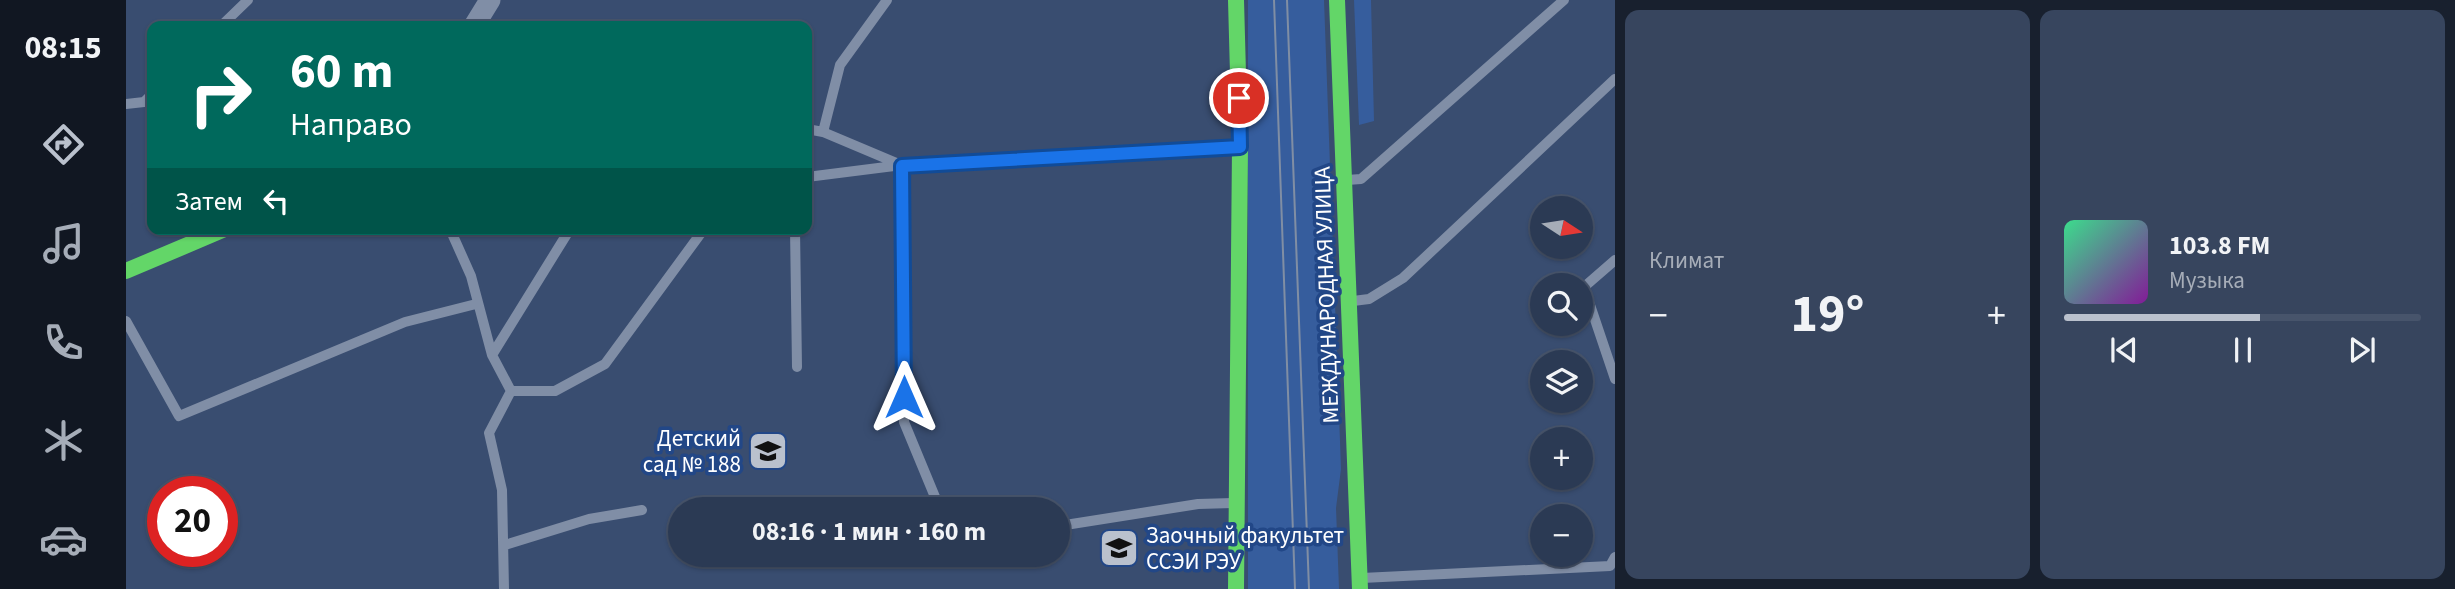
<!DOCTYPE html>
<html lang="ru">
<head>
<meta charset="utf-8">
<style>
  :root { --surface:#2b3a54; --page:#37455e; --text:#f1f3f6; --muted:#a6adb8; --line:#47546b; --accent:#bac1cd }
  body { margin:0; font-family:"Source Sans 3",sans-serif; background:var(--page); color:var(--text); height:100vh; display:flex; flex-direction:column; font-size:26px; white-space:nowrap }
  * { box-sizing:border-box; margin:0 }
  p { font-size:23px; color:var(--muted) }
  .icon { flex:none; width:38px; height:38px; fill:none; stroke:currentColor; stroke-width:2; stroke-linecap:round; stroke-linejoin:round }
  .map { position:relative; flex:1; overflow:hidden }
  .sheet { display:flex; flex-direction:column; gap:10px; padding:10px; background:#18202e; width:840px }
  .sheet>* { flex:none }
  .top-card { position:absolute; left:21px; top:21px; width:665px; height:214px; border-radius:14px; box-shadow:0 2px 5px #0004,0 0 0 2px var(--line); background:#00695c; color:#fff; overflow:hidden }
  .needle { width:46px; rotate:102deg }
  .controls { position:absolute; left:1404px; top:196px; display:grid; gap:14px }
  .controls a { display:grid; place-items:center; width:63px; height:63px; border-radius:50%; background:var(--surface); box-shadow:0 2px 5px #0004,0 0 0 2px var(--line); font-size:35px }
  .speed { position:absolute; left:21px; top:476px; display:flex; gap:14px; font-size:35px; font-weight:700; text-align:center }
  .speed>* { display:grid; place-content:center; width:91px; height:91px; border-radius:50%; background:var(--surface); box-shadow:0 2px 5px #0004,0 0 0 2px var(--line); line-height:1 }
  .speed .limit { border:10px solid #d22; background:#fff; color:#111 }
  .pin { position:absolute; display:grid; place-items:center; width:60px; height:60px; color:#fff; margin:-30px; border:4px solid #fff; border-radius:50%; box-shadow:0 2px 7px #0007 }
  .me { position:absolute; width:77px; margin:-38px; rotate:0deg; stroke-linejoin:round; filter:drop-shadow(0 0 5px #0008) }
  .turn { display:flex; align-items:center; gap:24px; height:147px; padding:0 28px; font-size:32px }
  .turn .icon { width:91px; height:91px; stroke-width:2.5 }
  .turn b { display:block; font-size:49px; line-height:60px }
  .then { display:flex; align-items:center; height:66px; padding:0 28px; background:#0003; gap:14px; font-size:26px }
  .big { font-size:52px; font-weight:700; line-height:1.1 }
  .sheet .card { flex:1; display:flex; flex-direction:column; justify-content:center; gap:10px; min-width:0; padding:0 24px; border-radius:14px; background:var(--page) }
  .song { display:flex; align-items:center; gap:21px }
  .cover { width:84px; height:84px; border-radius:10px; background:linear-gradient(135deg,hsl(150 70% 55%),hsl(290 70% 35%)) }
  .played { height:7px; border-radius:4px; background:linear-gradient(90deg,var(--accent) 55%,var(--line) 55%) }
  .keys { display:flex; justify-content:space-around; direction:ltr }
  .heat { display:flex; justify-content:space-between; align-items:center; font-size:38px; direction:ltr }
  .sheet .tiles { flex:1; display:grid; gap:10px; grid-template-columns:repeat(2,1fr) }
  .trip { position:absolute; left:542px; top:497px; width:402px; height:70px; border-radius:35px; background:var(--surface); box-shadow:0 2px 5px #0004,0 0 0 2px var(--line); font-weight:700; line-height:70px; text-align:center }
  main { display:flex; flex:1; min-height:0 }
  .tabs { display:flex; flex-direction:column; width:126px; justify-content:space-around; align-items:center; background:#111722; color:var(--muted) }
  .tabs .icon { width:49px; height:49px }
  .tabs .active { color:var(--accent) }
  .tabs b { font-size:32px; color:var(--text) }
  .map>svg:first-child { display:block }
</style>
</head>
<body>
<main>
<nav class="tabs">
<b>08:15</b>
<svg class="icon active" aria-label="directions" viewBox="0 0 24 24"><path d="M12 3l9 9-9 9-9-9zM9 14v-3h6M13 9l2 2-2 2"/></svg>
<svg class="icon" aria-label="music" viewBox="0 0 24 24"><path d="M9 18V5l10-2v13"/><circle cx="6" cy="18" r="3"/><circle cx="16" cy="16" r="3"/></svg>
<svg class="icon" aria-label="phone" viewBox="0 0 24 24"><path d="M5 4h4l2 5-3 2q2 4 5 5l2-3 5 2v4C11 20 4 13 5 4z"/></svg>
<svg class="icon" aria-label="climate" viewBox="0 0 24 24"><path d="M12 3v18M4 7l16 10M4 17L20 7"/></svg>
<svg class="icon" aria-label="car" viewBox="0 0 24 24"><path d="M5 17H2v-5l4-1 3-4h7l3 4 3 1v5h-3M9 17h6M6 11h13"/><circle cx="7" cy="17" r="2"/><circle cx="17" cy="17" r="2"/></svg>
</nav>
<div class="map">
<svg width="1489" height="589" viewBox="0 0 1489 589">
  <rect width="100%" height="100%" fill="#394d70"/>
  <path fill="#365d9d" d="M1122,0H1198L1215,469L1210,508L1213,589H1122Z
    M1228,0H1245L1248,121L1233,125Z"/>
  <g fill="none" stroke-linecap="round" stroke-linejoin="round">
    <path stroke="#808ea6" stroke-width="10" d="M95,26L122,0
      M0,104L18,102L26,94
      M681,129L697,132L773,164
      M697,132L714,65L761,0
      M776,165L778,422L814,509
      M681,177L776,165L1111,147
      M1221,180L1235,179L1438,0
      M324,229L345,276L366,355L385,391L363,433L376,490L378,589
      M669,229L671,367
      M1489,260L1458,287L1489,379
      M1227,301L1243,299L1277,278L1489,79
      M0,321L53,416L279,322L350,304
      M366,355L444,229
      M385,391H429L479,364L578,229
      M933,526L1072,504L1107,503
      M379,545L463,519L516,510
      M1236,578L1484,566L1489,557"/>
    <path stroke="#808ea6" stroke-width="21" d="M348,26L364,0"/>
    <path stroke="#63d668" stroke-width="16" d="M1110,0L1114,147L1110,589
      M1211,0L1234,589
      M0,271L99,229"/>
    <path stroke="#808ea4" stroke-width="2" d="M1148,0L1169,589
      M1161,0L1183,589"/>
  </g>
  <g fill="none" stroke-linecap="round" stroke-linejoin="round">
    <g stroke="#114b97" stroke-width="18">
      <path id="route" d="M778,397L776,166L1114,147L1113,98"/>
    </g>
    <use href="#route" stroke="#1a73e8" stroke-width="12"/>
  </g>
  <defs>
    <g id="school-square" transform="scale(2.0125)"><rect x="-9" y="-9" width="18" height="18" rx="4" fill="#bac1cd" stroke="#224787"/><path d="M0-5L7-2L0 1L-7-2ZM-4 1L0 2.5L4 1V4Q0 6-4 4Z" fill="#111"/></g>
    <g id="university-square" transform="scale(2.0125)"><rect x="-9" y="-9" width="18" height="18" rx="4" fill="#bac1cd" stroke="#224787"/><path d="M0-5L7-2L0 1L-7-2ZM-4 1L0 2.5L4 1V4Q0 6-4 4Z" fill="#111"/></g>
  </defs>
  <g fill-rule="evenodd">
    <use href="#school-square" x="642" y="451"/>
    <use href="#university-square" x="993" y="548"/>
  </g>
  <g text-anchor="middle" stroke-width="7" stroke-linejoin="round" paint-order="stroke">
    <g font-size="23" fill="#fff" stroke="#224787">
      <text transform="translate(1200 295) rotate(-92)" y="8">МЕЖДУНАРОДНАЯ УЛИЦА</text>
    </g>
    <g font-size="23" fill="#fff" stroke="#224787" text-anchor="end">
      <text x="615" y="446">Детский<tspan x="615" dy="26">сад № 188</tspan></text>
      <text x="1020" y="543" text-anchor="start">Заочный факультет<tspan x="1020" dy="26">ССЭИ РЭУ</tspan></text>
    </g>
  </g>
</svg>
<div class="controls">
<a><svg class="needle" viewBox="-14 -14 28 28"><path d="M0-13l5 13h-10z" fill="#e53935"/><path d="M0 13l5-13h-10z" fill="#a6adb8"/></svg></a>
<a><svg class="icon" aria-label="search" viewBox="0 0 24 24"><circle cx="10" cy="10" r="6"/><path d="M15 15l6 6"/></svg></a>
<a><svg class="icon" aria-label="layers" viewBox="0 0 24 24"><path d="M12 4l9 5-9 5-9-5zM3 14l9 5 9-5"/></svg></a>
<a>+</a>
<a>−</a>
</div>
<div class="speed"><div class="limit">20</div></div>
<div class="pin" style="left:1113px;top:98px;background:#d93025"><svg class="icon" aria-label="arrive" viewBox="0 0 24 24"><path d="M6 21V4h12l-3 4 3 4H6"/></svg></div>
<svg class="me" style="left:778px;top:397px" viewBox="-20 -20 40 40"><path d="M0-17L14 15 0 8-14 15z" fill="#1a73e8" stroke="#fff" stroke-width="4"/></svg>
<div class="trip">08:16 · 1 мин · 160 m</div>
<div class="top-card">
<div class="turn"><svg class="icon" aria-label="right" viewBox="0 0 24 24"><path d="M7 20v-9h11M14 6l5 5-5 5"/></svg><div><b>60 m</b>Направо</div></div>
<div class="then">Затем<svg class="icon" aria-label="left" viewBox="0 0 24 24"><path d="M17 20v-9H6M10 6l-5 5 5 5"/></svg></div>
</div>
</div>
<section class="sheet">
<div class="tiles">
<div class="card"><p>Климат</p>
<div class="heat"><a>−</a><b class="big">19°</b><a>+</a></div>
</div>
<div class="card">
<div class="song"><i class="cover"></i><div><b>103.8 FM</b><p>Музыка</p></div></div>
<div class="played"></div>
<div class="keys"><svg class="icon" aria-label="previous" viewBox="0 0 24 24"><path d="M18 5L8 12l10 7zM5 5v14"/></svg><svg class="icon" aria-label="pause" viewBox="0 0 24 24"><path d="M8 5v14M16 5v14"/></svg><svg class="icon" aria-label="next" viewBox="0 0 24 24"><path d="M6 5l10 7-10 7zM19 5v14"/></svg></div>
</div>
</div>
</section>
</main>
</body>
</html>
